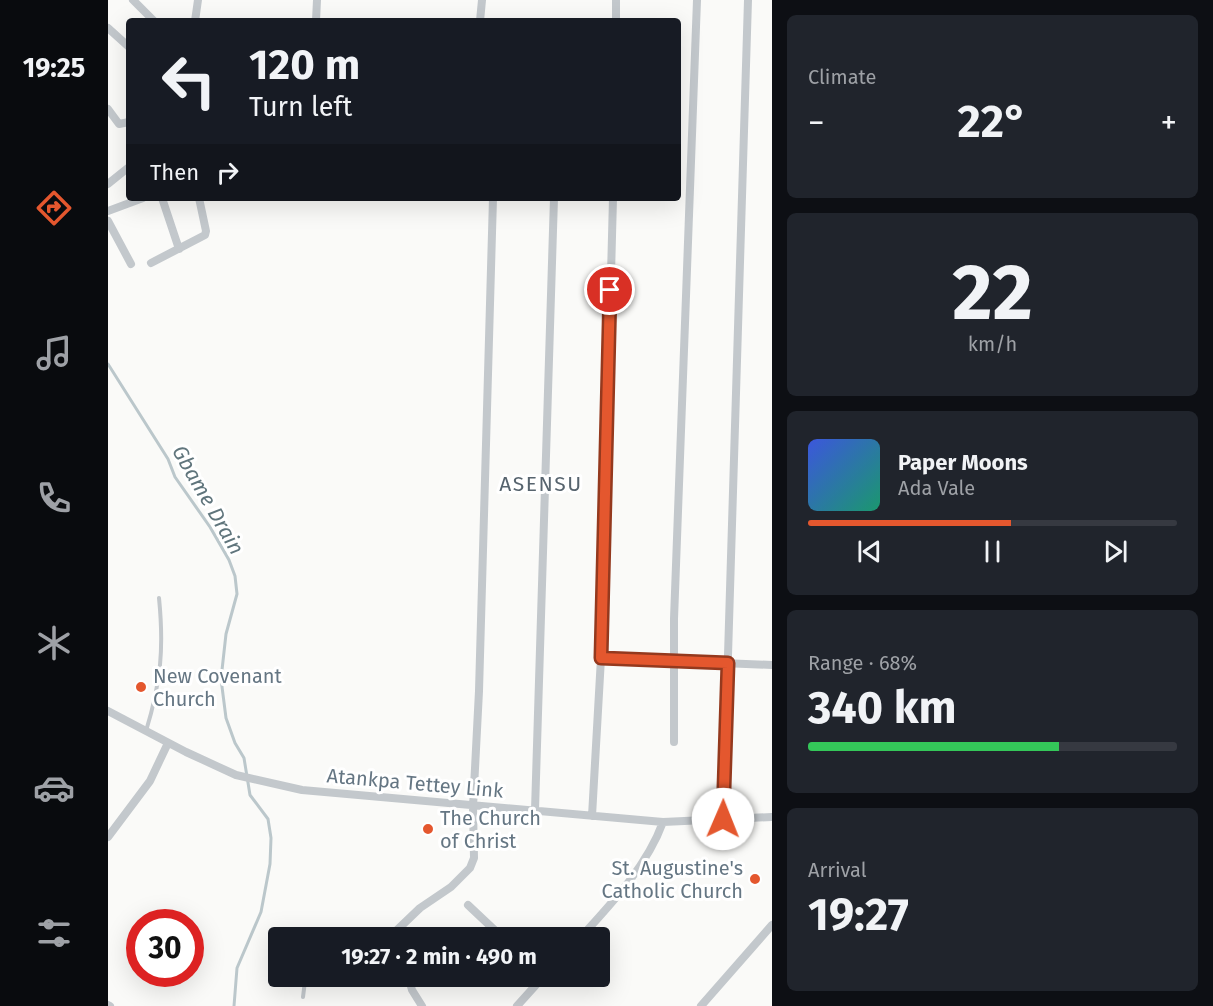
<!DOCTYPE html>
<html lang="en">
<head>
<meta charset="utf-8">
<style>
  :root { --surface:#171b24; --page:#20242c; --text:#f1f3f6; --muted:#9ea1a6; --line:#363941; --accent:#e4572e }
  body { margin:0; font-family:"Fira Sans",sans-serif; background:var(--page); color:var(--text); height:100vh; display:flex; flex-direction:column; font-size:22px; white-space:nowrap }
  * { box-sizing:border-box; margin:0 }
  p { font-size:20px; color:var(--muted) }
  .icon { flex:none; width:33px; height:33px; fill:none; stroke:currentColor; stroke-width:2; stroke-linecap:round; stroke-linejoin:round }
  .map { position:relative; flex:1; overflow:hidden }
  .side { display:flex; flex-direction:column; gap:15px; padding:15px; background:#0d0f14; width:441px }
  .side>* { flex:none }
  .guide { position:absolute; left:18px; top:18px; width:555px; height:183px; border-radius:6px; box-shadow:0 6px 24px #0002; background:#171b24; color:var(--text); overflow:hidden }
  .speed { position:absolute; left:18px; top:909px; display:flex; gap:12px; font-size:30px; font-weight:700; text-align:center }
  .speed>* { display:grid; place-content:center; width:78px; height:78px; border-radius:50%; background:var(--surface); box-shadow:0 6px 24px #0002; line-height:1 }
  .speed .limit { border:9px solid #d22; background:#fff; color:#111 }
  .pin { position:absolute; display:grid; place-items:center; width:51px; height:51px; color:#fff; margin:-26px; border:3px solid #fff; border-radius:50%; box-shadow:0 2px 6px #0007 }
  .me { position:absolute; width:66px; margin:-33px; rotate:1deg; stroke-linejoin:round; filter:drop-shadow(0 0 4px #0008) }
  .turn { display:flex; align-items:center; gap:21px; height:126px; padding:0 24px; font-size:27px }
  .turn .icon { width:78px; height:78px; stroke-width:2.5 }
  .turn b { display:block; font-size:42px; line-height:51px }
  .then { display:flex; align-items:center; height:57px; padding:0 24px; background:#0003; gap:12px; font-size:22px }
  .big { font-size:45px; font-weight:700; line-height:1.1 }
  .side .tile { flex:1; display:flex; flex-direction:column; justify-content:center; gap:9px; min-width:0; padding:0 21px; border-radius:9px; background:var(--page) }
  .side .dial { align-items:center; gap:0 }
  .dial b { font-size:78px; line-height:1 }
  .song { display:flex; align-items:center; gap:18px }
  .cover { width:72px; height:72px; border-radius:9px; background:linear-gradient(135deg,hsl(230 70% 55%),hsl(160 70% 35%)) }
  .played { height:6px; border-radius:3px; background:linear-gradient(90deg,var(--accent) 55%,var(--line) 55%) }
  .keys { display:flex; justify-content:space-around; direction:ltr }
  .heat { display:flex; justify-content:space-between; align-items:center; font-size:33px; direction:ltr }
  .charge { height:9px; border-radius:4px; background:linear-gradient(90deg,#34c759 68%,var(--line) 0) }
  .trip { position:absolute; left:160px; top:927px; width:342px; height:60px; border-radius:6px; background:var(--surface); box-shadow:0 6px 24px #0002; font-weight:700; line-height:60px; text-align:center }
  main { display:flex; flex:1; min-height:0 }
  .dock { display:flex; flex-direction:column; width:108px; justify-content:space-around; align-items:center; background:#090b0e; color:var(--muted) }
  .dock .icon { width:42px; height:42px }
  .dock .on { color:var(--accent) }
  .dock b { font-size:27px; color:var(--text) }
  .map>svg:first-child { display:block }
</style>
</head>
<body>
<main>
<nav class="dock">
<b>19:25</b>
<svg class="icon on" aria-label="directions" viewBox="0 0 24 24"><path d="M12 3l9 9-9 9-9-9zM9 14v-3h6M13 9l2 2-2 2"/></svg>
<svg class="icon" aria-label="music" viewBox="0 0 24 24"><path d="M9 18V5l10-2v13"/><circle cx="6" cy="18" r="3"/><circle cx="16" cy="16" r="3"/></svg>
<svg class="icon" aria-label="phone" viewBox="0 0 24 24"><path d="M5 4h4l2 5-3 2q2 4 5 5l2-3 5 2v4C11 20 4 13 5 4z"/></svg>
<svg class="icon" aria-label="climate" viewBox="0 0 24 24"><path d="M12 3v18M4 7l16 10M4 17L20 7"/></svg>
<svg class="icon" aria-label="car" viewBox="0 0 24 24"><path d="M5 17H2v-5l4-1 3-4h7l3 4 3 1v5h-3M9 17h6M6 11h13"/><circle cx="7" cy="17" r="2"/><circle cx="17" cy="17" r="2"/></svg>
<svg class="icon" aria-label="filters" viewBox="0 0 24 24"><path d="M4 7h16M4 17h16"/><circle cx="9" cy="7" r="2"/><circle cx="15" cy="17" r="2"/></svg>
</nav>
<div class="map">
<svg width="664" height="1006" viewBox="0 0 664 1006">
  <rect width="100%" height="100%" fill="#fafaf8"/>
  <g fill="none" stroke-linecap="round" stroke-linejoin="round">
    <path stroke="#bbc7cb" stroke-width="3" d="M0,364L60,459L67,477L102,527L121,560L127,576L129,594L118,634L113,679L118,718L127,743L136,758L142,795L160,819L163,838L162,864L153,912L129,968L126,1006"/>
    <path stroke="#c3c8cc" stroke-width="4" d="M38,731C53,682 56,648 51,598
      M195,997L197,981L202,976"/>
    <path stroke="#c3c8cc" stroke-width="8" d="M25,0L46,21
      M87,21L90,0
      M208,21L209,0
      M372,21L374,0
      M508,21V0
      M0,28L21,47
      M0,109L11,124L21,122
      M0,184L21,167
      M54,198L71,249
      M0,211L35,198
      M0,221L23,264
      M43,263L97,235L98,231L91,198
      M493,658L664,665
      M0,711L78,752L128,775L194,790L555,822L664,817
      M566,742V619L589,0
      M427,810L446,198
      M484,816L493,658L505,198
      M615,819L640,0
      M0,837L42,781L60,743
      M360,905L395,938
      M218,938L242,933L288,931
      M289,938L288,931L312,908L343,887L362,868L366,858L365,807L371,691L385,198
      M472,938C504,903 539,866 555,822
      M300,976L304,990L314,1006
      M0,1005L2,1006
      M409,1006L436,976
      M593,1006L664,925"/>
  </g>
  <g fill="none" stroke-linecap="round" stroke-linejoin="round">
    <g stroke="#94391e" stroke-width="15">
      <path id="route" d="M502,290L493,658L620,663L615,819"/>
    </g>
    <use href="#route" stroke="#e4572e" stroke-width="10"/>
  </g>
  <g fill="#e4572e" stroke="#fff" stroke-width="2">
    <circle cx="33" cy="687" r="6"/>
    <circle cx="320" cy="829" r="6"/>
    <circle cx="647" cy="879" r="6"/>
  </g>
  <g text-anchor="middle" stroke-width="6" stroke-linejoin="round" paint-order="stroke">
    <g font-size="20" fill="#657683" stroke="#fff" text-anchor="start">
      <text x="45" y="683">New Covenant<tspan x="45" dy="23">Church</tspan></text>
      <text x="332" y="825">The Church<tspan x="332" dy="23">of Christ</tspan></text>
      <text x="635" y="875" text-anchor="end">St. Augustine's<tspan x="635" dy="23">Catholic Church</tspan></text>
    </g>
    <g font-size="20" fill="#657683" stroke="#fff">
      <text transform="translate(307 783) rotate(5)" y="7">Atankpa Tettey Link</text>
    </g>
    <g font-size="21" letter-spacing="1.5" fill="#57646e" stroke="#fff">
      <text x="433" y="491">ASENSU</text>
    </g>
    <g font-size="21" font-style="italic" fill="#60757c" stroke="#fff">
      <text transform="translate(100 500) rotate(60)" y="7">Gbame Drain</text>
    </g>
  </g>
</svg>
<div class="speed"><div class="limit">30</div></div>
<div class="pin" style="left:502px;top:290px;background:#d93025"><svg class="icon" aria-label="arrive" viewBox="0 0 24 24"><path d="M6 21V4h12l-3 4 3 4H6"/></svg></div>
<svg class="me" style="left:615px;top:819px" viewBox="-20 -20 40 40"><circle r="19" fill="#fff"/><path d="M0-13L10 11 0 6-10 11z" fill="#e4572e"/></svg>
<div class="trip">19:27 · 2 min · 490 m</div>
<div class="guide">
<div class="turn"><svg class="icon" aria-label="left" viewBox="0 0 24 24"><path d="M17 20v-9H6M10 6l-5 5 5 5"/></svg><div><b>120 m</b>Turn left</div></div>
<div class="then">Then<svg class="icon" aria-label="right" viewBox="0 0 24 24"><path d="M7 20v-9h11M14 6l5 5-5 5"/></svg></div>
</div>
</div>
<section class="side">
<div class="tile"><p>Climate</p>
<div class="heat"><a>−</a><b class="big">22°</b><a>+</a></div>
</div>
<div class="tile dial"><b>22</b><p>km/h</p></div>
<div class="tile">
<div class="song"><i class="cover"></i><div><b>Paper Moons</b><p>Ada Vale</p></div></div>
<div class="played"></div>
<div class="keys"><svg class="icon" aria-label="previous" viewBox="0 0 24 24"><path d="M18 5L8 12l10 7zM5 5v14"/></svg><svg class="icon" aria-label="pause" viewBox="0 0 24 24"><path d="M8 5v14M16 5v14"/></svg><svg class="icon" aria-label="next" viewBox="0 0 24 24"><path d="M6 5l10 7-10 7zM19 5v14"/></svg></div>
</div>
<div class="tile"><p>Range · 68%</p><b class="big">340 km</b><div class="charge"></div></div>
<div class="tile"><p>Arrival</p><b class="big">19:27</b></div>
</section>
</main>
</body>
</html>
